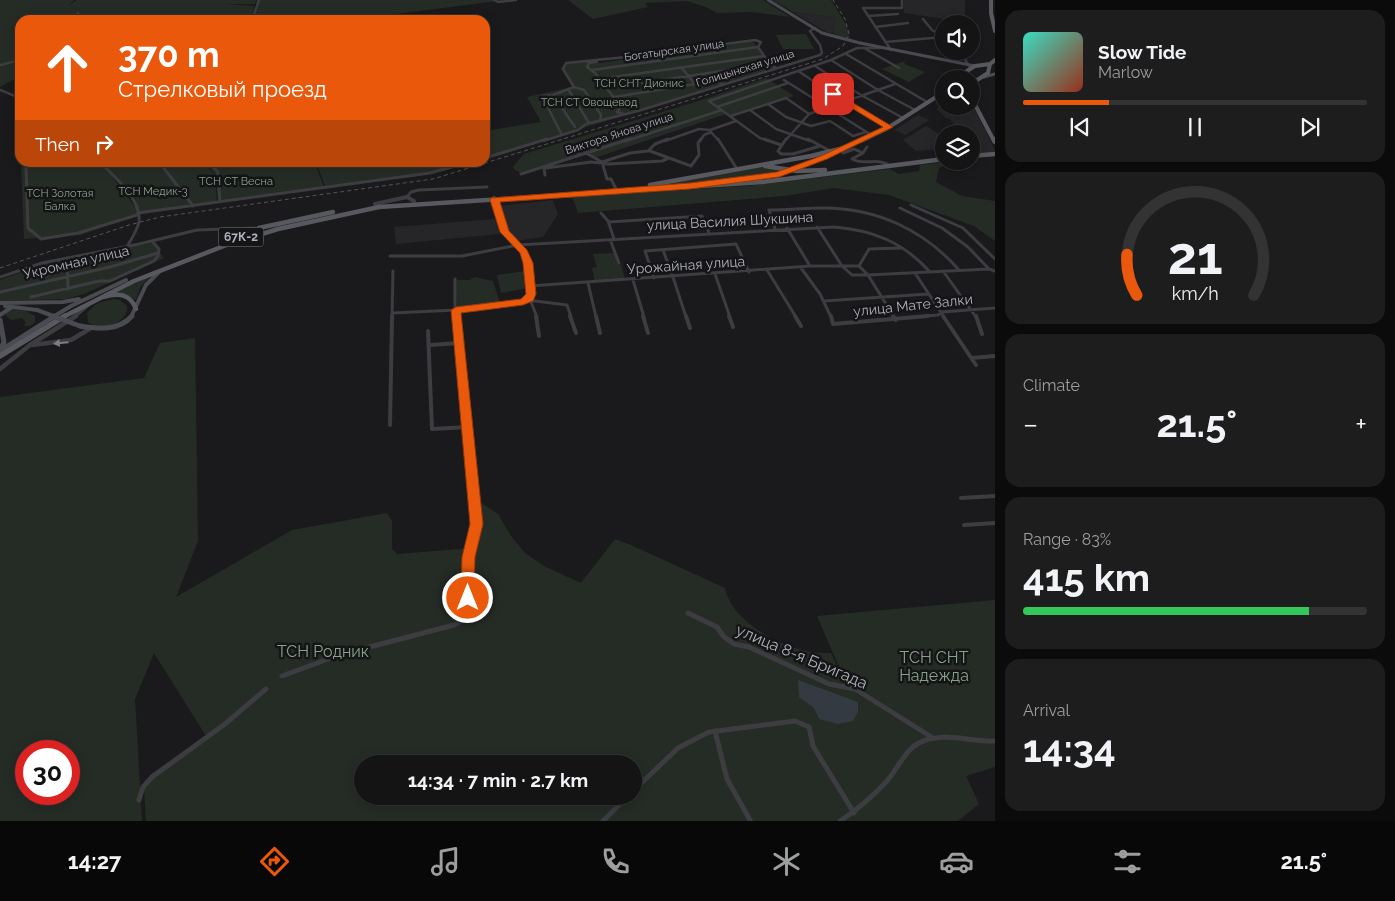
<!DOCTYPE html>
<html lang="en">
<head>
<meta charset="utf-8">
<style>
  :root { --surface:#141415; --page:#1d1d1e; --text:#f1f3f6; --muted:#9d9ea0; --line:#333334; --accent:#ea580c }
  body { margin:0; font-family:Raleway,sans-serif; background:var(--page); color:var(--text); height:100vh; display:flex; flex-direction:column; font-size:19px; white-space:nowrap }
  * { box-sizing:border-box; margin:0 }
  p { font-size:16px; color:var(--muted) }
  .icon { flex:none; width:28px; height:28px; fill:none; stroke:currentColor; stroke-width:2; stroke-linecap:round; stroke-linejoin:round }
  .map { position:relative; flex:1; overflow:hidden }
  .details { display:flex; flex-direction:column; gap:10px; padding:10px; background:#0b0b0c; width:400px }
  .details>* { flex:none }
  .hud { position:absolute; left:15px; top:15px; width:475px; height:152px; border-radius:15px; box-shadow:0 2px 12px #0003,0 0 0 1px var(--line); background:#ea580c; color:#fff; overflow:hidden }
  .fabs { position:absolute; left:935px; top:15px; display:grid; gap:10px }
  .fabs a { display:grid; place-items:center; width:45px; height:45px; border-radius:50%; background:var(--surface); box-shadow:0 2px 12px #0003,0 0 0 1px var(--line); font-size:25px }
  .speed { position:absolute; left:15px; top:740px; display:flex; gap:10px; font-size:25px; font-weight:700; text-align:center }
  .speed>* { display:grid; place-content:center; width:65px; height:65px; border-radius:50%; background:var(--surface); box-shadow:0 2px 12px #0003,0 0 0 1px var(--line); line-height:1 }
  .speed .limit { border:8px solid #d22; background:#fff; color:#111 }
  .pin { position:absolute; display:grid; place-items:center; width:42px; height:42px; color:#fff; margin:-21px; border-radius:10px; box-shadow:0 2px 8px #0006 }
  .me { position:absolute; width:55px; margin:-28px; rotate:0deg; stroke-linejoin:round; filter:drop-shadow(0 0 4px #0008) }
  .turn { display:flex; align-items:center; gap:18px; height:105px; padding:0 20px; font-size:22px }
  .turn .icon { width:65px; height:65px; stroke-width:2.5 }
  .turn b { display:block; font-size:35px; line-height:42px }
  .then { display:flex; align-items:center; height:48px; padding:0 20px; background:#0003; gap:10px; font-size:19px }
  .big { font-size:38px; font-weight:700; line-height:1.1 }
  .details .tile { flex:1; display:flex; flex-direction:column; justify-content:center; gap:8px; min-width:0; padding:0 18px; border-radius:15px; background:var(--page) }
  .details .dial { align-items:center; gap:0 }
  .dial svg { height:130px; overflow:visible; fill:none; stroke:var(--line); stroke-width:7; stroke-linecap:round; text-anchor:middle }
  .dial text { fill:var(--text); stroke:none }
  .song { display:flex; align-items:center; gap:15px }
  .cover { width:60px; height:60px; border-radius:8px; background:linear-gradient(135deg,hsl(170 70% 55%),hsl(10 70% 35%)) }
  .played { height:5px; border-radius:2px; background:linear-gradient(90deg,var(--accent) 25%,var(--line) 25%) }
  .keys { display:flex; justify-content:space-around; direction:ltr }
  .heat { display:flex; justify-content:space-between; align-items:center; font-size:28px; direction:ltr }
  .charge { height:8px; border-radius:4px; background:linear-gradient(90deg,#34c759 83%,var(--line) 0) }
  .trip { position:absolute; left:354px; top:755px; width:288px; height:50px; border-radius:25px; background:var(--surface); box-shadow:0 2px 12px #0003,0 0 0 1px var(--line); font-weight:700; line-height:50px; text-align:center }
  .dock { display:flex; height:80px; justify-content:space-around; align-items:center; background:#080808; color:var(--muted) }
  .dock .icon { width:35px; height:35px }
  .dock .selected { color:var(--accent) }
  .dock b { font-size:22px; color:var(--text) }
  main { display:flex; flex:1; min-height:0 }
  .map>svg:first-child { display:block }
</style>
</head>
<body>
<main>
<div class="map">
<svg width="995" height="821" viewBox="0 0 995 821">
  <rect width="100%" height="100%" fill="#1a1a1c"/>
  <path fill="#262629" d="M904,0H965V22L904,13Z
    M793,12L835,17L836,19L835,33L837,34L826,32Z
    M971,102L995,150L994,152L971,154V134H950L960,133L950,119L946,118L936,109L944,104V106H971Z
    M918,115L929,120L905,135L894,130Z
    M926,126L941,135L944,134V151L940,149L916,151L903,140Z
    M553,200L558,214L543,237L516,241L506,228L499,206Z
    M495,219L500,234L396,244L394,227Z"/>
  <path fill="#252c26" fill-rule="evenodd" d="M0,0H74L68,6L77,0H256L255,4H224L254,6L251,20H20L18,26H20V76L0,87Z
    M257,0H505L350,20H254Z
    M568,0H763L790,17L752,12L717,13L706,7L687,1L645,3L648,7L593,19Z
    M772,0H831L846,25L850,39L834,34L836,19L835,17L793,12Z
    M806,34L814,49H783L776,35Z
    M753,41L767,61L776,69L485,158V131L541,122L527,97L572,87L561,68L566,63L590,60L592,64Z
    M905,61L904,64L925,72L909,82L882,69Z
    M766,78L794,96L730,117L726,114L594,158L587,152L521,173L515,170L513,167L524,154L705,99Z
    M954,161L939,168L936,182L962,196L995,201V241L974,226L889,195L834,188L784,196L578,213L572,196L748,186L889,169L899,174L919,171L920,165Z
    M21,163H158L192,207L141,213L131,198L103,165L140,213L81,235L24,239Z
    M160,163H204L215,175L217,203L194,206Z
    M205,163H276L279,167L315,164L324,187L218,201L215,174Z
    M316,163H472L432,174L326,188Z
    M769,167L786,170L739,180L646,188L755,168Z
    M153,243L164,258L84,294L66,299L0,301V280L51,261Z
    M614,253L619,265H621L625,279L595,282L592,268L597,267L593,254Z
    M526,271L528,288L501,293L497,275Z
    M150,276L140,288L136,300L121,293L113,294Z
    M474,277L493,281L500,303L457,308L456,280H470Z
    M114,299L120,300L127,306C129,324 100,331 88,322L87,313L95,305L101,302Z
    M10,309L26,311L35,316V322L30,326H24L26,322L22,318L11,320L6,316L5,312Z
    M195,338L198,541L176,597L292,530L387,513L392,521V549L397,554L472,548L477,527L475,499L498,514L511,536L525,553L546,567L581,583L615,539L631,545L725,588C731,620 777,645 807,651C815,653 823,653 831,653L846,685L928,736L995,741V767L966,776L979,804L958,821H146L144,788L150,775L206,736L154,653L135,699L142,821H0V397L144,378L160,343ZM26,751H69V794H26ZM362,764H632V796H362Z
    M995,600V739L932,735L846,683L817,616Z"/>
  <path fill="#343a41" d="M798,680L858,702V712L853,721L838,724L819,719L814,708L799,697Z"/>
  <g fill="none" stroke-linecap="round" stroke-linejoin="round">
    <path stroke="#3c3c41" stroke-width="2.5" d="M494,0L498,2L516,0
      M863,8L891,50
      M863,8H902V0
      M78,13L79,20
      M868,16L898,14
      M923,19L932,30L944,36
      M252,20L259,0
      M875,27L908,23
      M885,42L944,37
      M864,48L899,68
      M960,51L969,66
      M846,54L927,102
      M831,60L878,90L915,110
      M597,62L589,63L587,67L595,73L621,107L617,112L623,114
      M0,65L20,60
      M815,66L861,95L903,118
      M592,70L758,47
      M798,71L845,102L889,127
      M599,79L764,56
      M784,80L873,136
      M701,84L717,82L723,84
      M574,87L563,69L566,63L636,56L755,40L761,42L758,47L770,64L776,68
      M574,87L584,90L601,115L600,121
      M607,88L770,64
      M568,89L589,123
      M0,90L20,98
      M553,95L575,127
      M614,97L695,84L681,67
      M709,101L831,60L857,48H880
      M709,101L760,138L768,141
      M768,104L786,117L811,126L830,121L853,136L866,132
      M717,107L788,83
      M750,110L776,129L810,141
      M731,116L786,98L809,114
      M711,132L719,141
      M562,135L542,96L553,95L574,87
      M543,141L578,130L586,124L638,111L820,55L822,53L820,45L810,31L815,28
      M626,141L722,110
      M665,141L699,129L710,130L736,121
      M700,141L704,135L711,132L710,130
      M785,141L809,114L895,84"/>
    <path stroke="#3c3c41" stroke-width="3" d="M718,139L737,169
      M764,139L781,145
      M786,139L778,151L781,154H793L820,146
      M808,139L832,152
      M570,145L581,154
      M867,147L863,153L852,159C864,166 877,157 889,165
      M650,151L691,166L699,155L698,143L701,139
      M586,153L602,162L607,179H611L616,189
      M843,153L854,149L863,153
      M485,158L547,139
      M100,162C114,177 142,199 139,222C137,231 131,239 127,247
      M159,162L193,206
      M208,162L218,172L220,202
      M602,162L630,153L648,151L655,144L668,139
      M26,166L28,228L41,239L78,233L137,215
      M521,174L630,139
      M545,175L544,169L546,168L591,162L609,164L662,161L669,158
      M407,197L411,192L419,190L487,187
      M494,197L505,232L524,252L528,263L531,294L527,300
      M911,205L963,228L995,259
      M900,208L942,228L968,247L989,269
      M138,213L430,173L469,162
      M601,213L608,221L614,239L611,242L619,263
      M609,222L702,216L709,233
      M817,227L842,266
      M787,228L810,266
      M775,229L769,210C787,210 805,208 823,208C877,208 924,230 959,270
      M253,234L259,228
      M663,250L673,277
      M390,256H462L518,245L834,227C872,230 903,242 929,271
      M67,258L68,289
      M842,266H859L868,275H852Z
      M859,266L869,249L901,248
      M801,268L820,294L831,317
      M767,270L796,317
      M943,271L976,317
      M915,273L944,317
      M715,274L730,317
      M868,275L989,269L995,271
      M868,275L894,317
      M0,277L42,263L139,244L197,230L259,228
      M673,277L686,317
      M654,278L645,251L736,244L749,272
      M455,279V317
      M633,280L644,317
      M588,283L596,317
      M530,286L810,266H842
      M0,292L110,267L158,253
      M31,297L99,281H110L154,261L158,256L159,249L152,241
      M824,301L928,294
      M531,302L537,317
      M393,313L456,310L527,300L567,305L571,317
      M392,317L393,271
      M913,317L938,315L942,312L995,308"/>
    <path stroke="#3c3c41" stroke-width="4" d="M455,316L468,427L476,524L472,540
      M536,316L539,336
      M570,316L576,333
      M596,316L600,333
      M643,316L648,333
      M686,316L690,328
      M729,316L733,327
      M795,316L801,326
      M831,316L833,324L928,316
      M893,316L896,320
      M943,316L976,365
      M976,316L982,334
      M428,331L432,429L468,427
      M430,345L459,343
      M972,358L995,356
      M390,425L392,316
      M961,498L995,496
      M964,525L995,523"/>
    <path stroke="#3c3c41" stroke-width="5" d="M688,613L717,627L724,637L734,644L749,647L829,684L855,689L933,738
      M282,676L339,655L454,625L466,618L468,557L472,539
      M715,731L727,779L750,820
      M632,792L678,748L709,732L795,721L809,727L813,746L854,813
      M139,800L143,787L152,777L225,724L266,689
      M603,821L628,796
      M840,821C857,810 873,796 887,781C899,767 907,745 926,740C947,733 973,742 995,741"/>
    <path stroke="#3c3c41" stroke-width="4" d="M375,204L407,197L414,201
      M74,317L88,305"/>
    <path stroke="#3c3c41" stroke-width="4.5" d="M32,345L71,340L91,328
      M0,369L30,345L76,316"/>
    <path stroke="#4a4b50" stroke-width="3" d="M768,0L822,33L837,37
      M860,43L975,66
      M984,77L995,74"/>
    <path stroke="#4a4b50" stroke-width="4" d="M0,303L63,302L79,299
      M5,306L37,310
      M0,315L12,307
      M53,317L71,306L126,280
      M131,317L146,285L159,272"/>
    <path stroke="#4a4b50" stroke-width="5" d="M0,320L4,342L0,350
      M80,326C98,329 119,331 132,316
      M0,351L55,316"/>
    <path stroke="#58595f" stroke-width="4" d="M991,0V13L995,31
      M954,79L975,66L990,64
      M971,84L988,73L990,64L995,60
      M971,97L994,141
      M861,141L886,129L944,92"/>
    <path stroke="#58595f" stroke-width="4.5" d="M994,139L995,142
      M842,149L863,139
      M971,156L995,154
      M808,164L826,156
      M765,166L797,171L825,170
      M744,180L779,174
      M650,185L811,156L844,148
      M259,228L333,212
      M103,297C118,293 130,293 136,309
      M63,317L134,281L229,244L278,229L379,207L762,182L944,159"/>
    <path stroke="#58595f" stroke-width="5.5" d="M0,356L65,316"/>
    <path stroke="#535459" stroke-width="1" stroke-dasharray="4 3" stroke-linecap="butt" d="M0,268L129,225L160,217L433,179L823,59L843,46L849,34L845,19L833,0"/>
    <path stroke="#4a4b50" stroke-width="3" d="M837,37L860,43"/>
    <path stroke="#4a4b50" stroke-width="4" d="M37,310L56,317"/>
    <path stroke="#4a4b50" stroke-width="5" d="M53,316L80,326"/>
    <path stroke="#58595f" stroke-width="4.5" d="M779,174L808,164"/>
  </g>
  <defs><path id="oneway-solid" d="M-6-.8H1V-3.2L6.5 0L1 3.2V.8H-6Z" transform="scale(1.25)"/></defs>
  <use fill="#7b7c84" href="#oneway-solid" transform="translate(61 343) rotate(175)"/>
  <path fill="#ea580c" stroke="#983908" d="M830,92H835L893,127L827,159L779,177L690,189L500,202L509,231L527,250L533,263L536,294L533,301L523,305L461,313L483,524L475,557L474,598L472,603L468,605L463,603L461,598L462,557L470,524L451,310L456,307L521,299L526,294L523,263L520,253L500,232L490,200L491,198L690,183L777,172L821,156L883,127L830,95Z"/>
  <g text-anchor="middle" stroke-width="5" stroke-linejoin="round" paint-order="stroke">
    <g font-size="11" fill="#aeb1ba" stroke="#151517">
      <text transform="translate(674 50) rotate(-8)" y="4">Богатырская улица</text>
      <text transform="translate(745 68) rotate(-17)" y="4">Голицынская улица</text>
      <text transform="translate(619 133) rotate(-18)" y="4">Виктора Янова улица</text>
    </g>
    <g font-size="11" fill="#88a28a" stroke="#151517">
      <text x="639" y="87">ТСН СНТ Дионис</text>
      <text x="589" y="106">ТСН СТ Овощевод</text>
      <text x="236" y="185">ТСН СТ Весна</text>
      <text x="153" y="195">ТСН Медик-3</text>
      <text x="60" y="197">ТСН Золотая<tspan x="60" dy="13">Балка</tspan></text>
    </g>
    <rect fill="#151517" stroke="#808289" stroke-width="1" x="218.5" y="227.5" width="45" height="19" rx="4"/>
    <g font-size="12" font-weight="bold" fill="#aeb1ba">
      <text x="241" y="241">67К-2</text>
    </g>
    <g font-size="14" fill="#aeb1ba" stroke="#151517">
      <text transform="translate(730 221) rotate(-3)" y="5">улица Василия Шукшина</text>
      <text transform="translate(76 262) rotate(-13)" y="5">Укромная улица</text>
      <text transform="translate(686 265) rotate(-4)" y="5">Урожайная улица</text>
      <text transform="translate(913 305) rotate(-6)" y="5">улица Мате Залки</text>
    </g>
    <g font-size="16" fill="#88a28a" stroke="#151517">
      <text x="323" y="657">ТСН Родник</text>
      <text x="934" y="663">ТСН СНТ<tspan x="934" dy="18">Надежда</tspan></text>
    </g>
    <g font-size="16" fill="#aeb1ba" stroke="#151517">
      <text transform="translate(802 656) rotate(23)" y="6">улица 8-я Бригада</text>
    </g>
  </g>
</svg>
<div class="fabs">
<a><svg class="icon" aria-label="sound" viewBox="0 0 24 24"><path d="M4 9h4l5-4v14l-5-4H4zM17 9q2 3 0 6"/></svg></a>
<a><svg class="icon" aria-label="search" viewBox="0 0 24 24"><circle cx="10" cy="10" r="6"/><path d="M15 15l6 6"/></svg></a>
<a><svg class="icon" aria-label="layers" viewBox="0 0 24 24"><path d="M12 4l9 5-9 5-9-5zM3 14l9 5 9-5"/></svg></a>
</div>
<div class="speed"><div class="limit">30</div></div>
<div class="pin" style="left:833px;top:94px;background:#d93025"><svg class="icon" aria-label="arrive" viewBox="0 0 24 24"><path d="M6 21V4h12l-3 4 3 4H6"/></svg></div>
<svg class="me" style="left:468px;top:598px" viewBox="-20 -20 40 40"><circle r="17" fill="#ea580c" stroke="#fff" stroke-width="3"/><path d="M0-11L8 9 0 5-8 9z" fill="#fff"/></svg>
<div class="trip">14:34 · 7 min · 2.7 km</div>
<div class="hud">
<div class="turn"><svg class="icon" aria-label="ahead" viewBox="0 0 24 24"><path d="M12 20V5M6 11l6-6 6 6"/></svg><div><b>370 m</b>Стрелковый проезд</div></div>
<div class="then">Then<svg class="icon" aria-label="right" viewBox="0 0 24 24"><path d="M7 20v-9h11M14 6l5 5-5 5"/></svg></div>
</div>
</div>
<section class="details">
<div class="tile">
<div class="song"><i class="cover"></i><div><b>Slow Tide</b><p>Marlow</p></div></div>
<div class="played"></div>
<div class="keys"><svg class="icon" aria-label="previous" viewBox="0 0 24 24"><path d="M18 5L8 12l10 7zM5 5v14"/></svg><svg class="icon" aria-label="pause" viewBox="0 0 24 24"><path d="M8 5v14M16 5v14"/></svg><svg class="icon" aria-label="next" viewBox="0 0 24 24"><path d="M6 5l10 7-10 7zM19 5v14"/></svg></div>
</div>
<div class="tile dial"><svg viewBox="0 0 100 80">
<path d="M14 69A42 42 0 1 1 86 69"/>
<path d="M14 69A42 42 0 0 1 8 44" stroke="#ea580c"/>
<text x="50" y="56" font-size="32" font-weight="700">21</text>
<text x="50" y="72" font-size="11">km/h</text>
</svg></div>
<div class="tile"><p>Climate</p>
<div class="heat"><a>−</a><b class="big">21.5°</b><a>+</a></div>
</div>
<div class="tile"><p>Range · 83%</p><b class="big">415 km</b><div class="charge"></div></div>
<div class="tile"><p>Arrival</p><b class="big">14:34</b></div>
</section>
</main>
<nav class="dock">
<b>14:27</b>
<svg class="icon selected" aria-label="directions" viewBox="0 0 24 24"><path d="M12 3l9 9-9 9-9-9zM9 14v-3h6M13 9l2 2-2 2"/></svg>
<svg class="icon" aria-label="music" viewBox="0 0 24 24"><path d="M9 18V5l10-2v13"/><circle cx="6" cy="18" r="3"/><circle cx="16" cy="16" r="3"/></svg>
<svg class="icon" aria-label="phone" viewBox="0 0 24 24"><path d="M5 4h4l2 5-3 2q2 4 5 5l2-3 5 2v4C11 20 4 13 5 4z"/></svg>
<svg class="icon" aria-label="climate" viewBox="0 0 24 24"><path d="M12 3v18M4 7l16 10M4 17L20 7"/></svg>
<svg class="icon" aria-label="car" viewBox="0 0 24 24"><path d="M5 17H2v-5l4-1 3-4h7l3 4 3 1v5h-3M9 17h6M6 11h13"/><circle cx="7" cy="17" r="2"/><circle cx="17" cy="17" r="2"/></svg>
<svg class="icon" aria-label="filters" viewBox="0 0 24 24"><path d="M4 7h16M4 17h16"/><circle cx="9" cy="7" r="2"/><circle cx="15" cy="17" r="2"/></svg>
<b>21.5°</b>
</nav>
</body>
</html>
